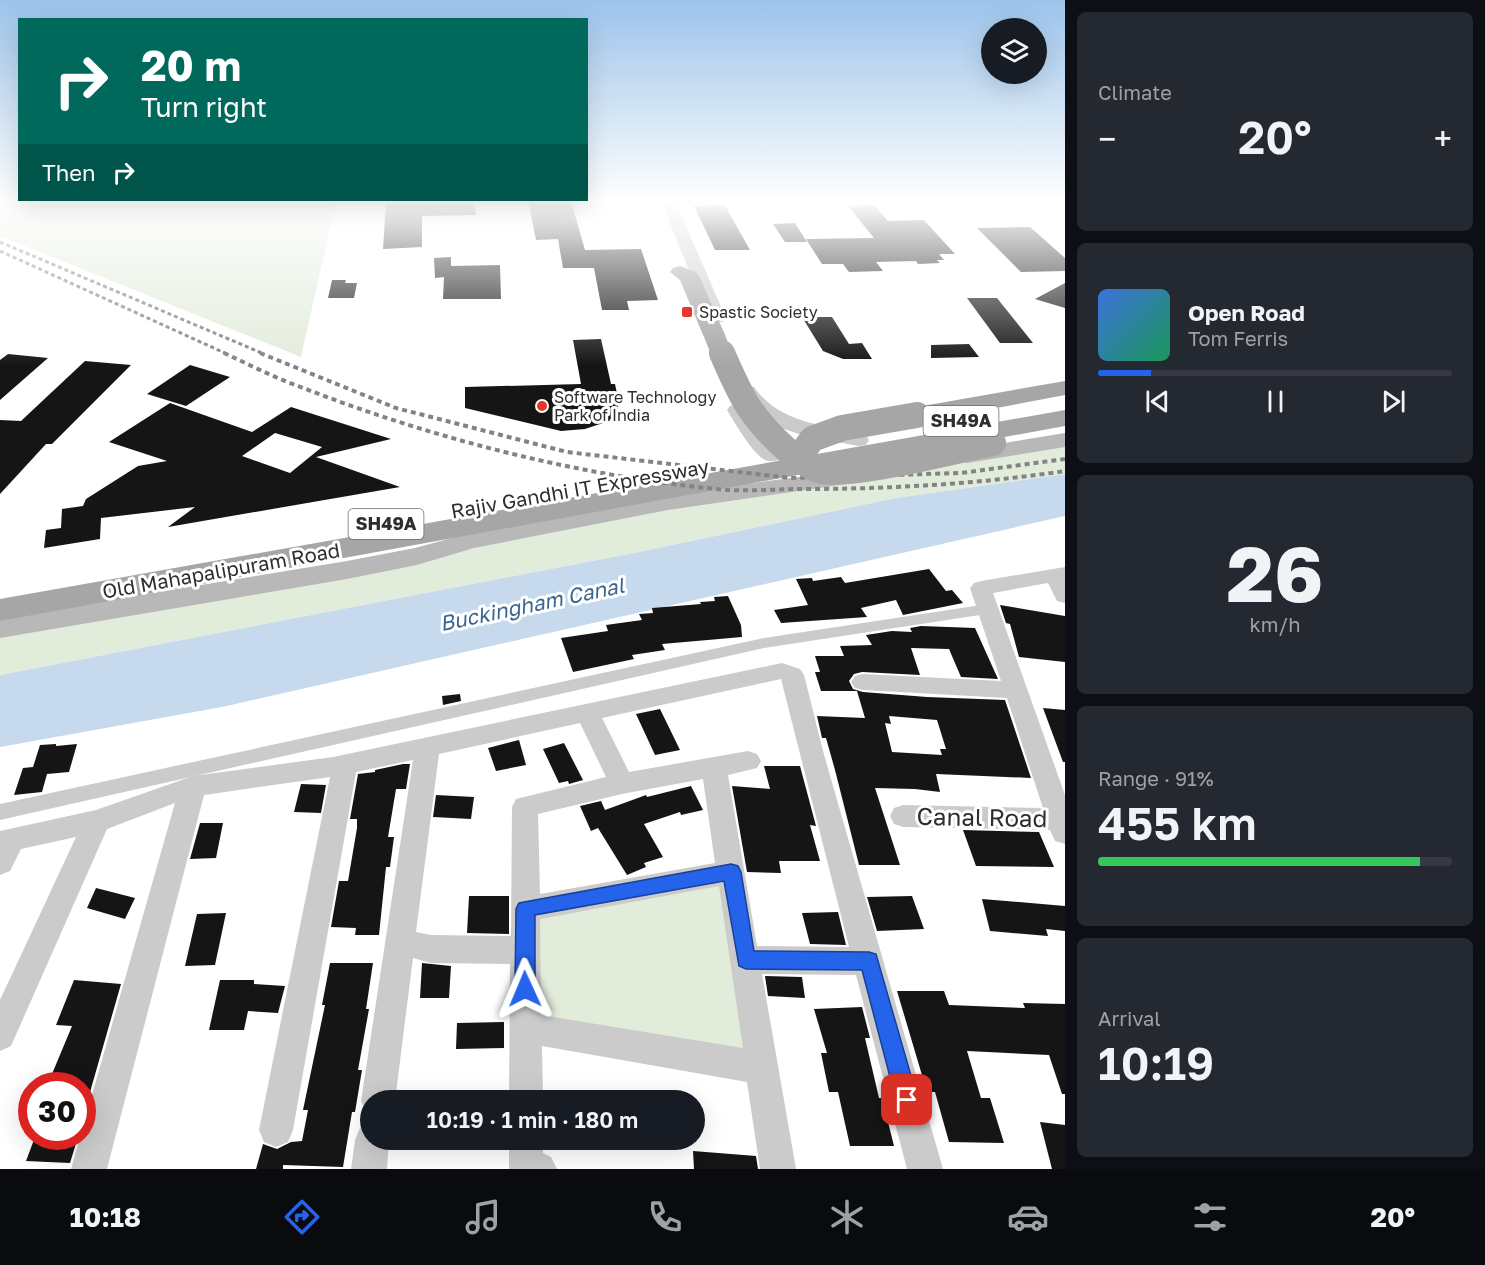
<!DOCTYPE html>
<html lang="en">
<head>
<meta charset="utf-8">
<style>
  :root { --surface:#171b24; --page:#242831; --text:#f1f3f6; --muted:#9ea1a6; --line:#363941; --accent:#2563eb }
  body { margin:0; font-family:"Golos Text",sans-serif; background:var(--page); color:var(--text); height:100vh; display:flex; flex-direction:column; font-size:22px; white-space:nowrap }
  * { box-sizing:border-box; margin:0 }
  p { font-size:20px; color:var(--muted) }
  .icon { flex:none; width:33px; height:33px; fill:none; stroke:currentColor; stroke-width:2; stroke-linecap:round; stroke-linejoin:round }
  .map { position:relative; flex:1; overflow:hidden }
  .details { display:flex; flex-direction:column; gap:12px; padding:12px; background:#0d0f14; width:420px }
  .details>* { flex:none }
  .hud { position:absolute; left:18px; top:18px; width:570px; height:183px; border-radius:0px; box-shadow:0 6px 24px #0002; background:#00695c; color:#fff; overflow:hidden }
  .tools { position:absolute; left:981px; top:18px; display:grid; gap:12px }
  .tools a { display:grid; place-items:center; width:66px; height:66px; border-radius:50%; background:var(--surface); box-shadow:0 6px 24px #0002; font-size:30px }
  .speed { position:absolute; left:18px; top:1072px; display:flex; gap:12px; font-size:30px; font-weight:700; text-align:center }
  .speed>* { display:grid; place-content:center; width:78px; height:78px; border-radius:50%; background:var(--surface); box-shadow:0 6px 24px #0002; line-height:1 }
  .speed .limit { border:9px solid #d22; background:#fff; color:#111 }
  .pin { position:absolute; display:grid; place-items:center; width:51px; height:51px; color:#fff; margin:-26px; border-radius:12px; box-shadow:0 3px 9px #0006 }
  .me { position:absolute; width:66px; margin:-33px; rotate:359deg; stroke-linejoin:round; filter:drop-shadow(0 0 4px #0008) }
  .turn { display:flex; align-items:center; gap:21px; height:126px; padding:0 24px; font-size:27px }
  .turn .icon { width:78px; height:78px; stroke-width:2.5 }
  .turn b { display:block; font-size:42px; line-height:51px }
  .then { display:flex; align-items:center; height:57px; padding:0 24px; background:#0003; gap:12px; font-size:22px }
  .big { font-size:45px; font-weight:600; line-height:1.1 }
  .details .tile { flex:1; display:flex; flex-direction:column; justify-content:center; gap:9px; min-width:0; padding:0 21px; border-radius:9px; background:var(--page) }
  .details .dial { align-items:center; gap:0 }
  .dial b { font-size:78px; line-height:1 }
  .song { display:flex; align-items:center; gap:18px }
  .cover { width:72px; height:72px; border-radius:9px; background:linear-gradient(135deg,hsl(220 70% 55%),hsl(150 70% 35%)) }
  .played { height:6px; border-radius:3px; background:linear-gradient(90deg,var(--accent) 15%,var(--line) 15%) }
  .keys { display:flex; justify-content:space-around; direction:ltr }
  .heat { display:flex; justify-content:space-between; align-items:center; font-size:33px; direction:ltr }
  .charge { height:9px; border-radius:4px; background:linear-gradient(90deg,#34c759 91%,var(--line) 0) }
  .trip { position:absolute; left:360px; top:1090px; width:345px; height:60px; border-radius:30px; background:var(--surface); box-shadow:0 6px 24px #0002; font-weight:600; line-height:60px; text-align:center }
  .dock { display:flex; height:96px; justify-content:space-around; align-items:center; background:#090b0e; color:var(--muted) }
  .dock .icon { width:42px; height:42px }
  .dock .current { color:var(--accent) }
  .dock b { font-size:27px; color:var(--text) }
  main { display:flex; flex:1; min-height:0 }
  .map>svg:first-child { display:block }
</style>
</head>
<body>
<main>
<div class="map">
<svg width="1065" height="1169" viewBox="0 0 1065 1169">
  <rect width="100%" height="100%" fill="#fff"/>
  <path fill="#e2ecdb" d="M0,201H336L301,357L0,236Z
    M1065,436V474L896,498L639,552L0,675V634Z
    M726,880L753,1056L536,1020V915Z"/>
  <path fill="#c7d9ec" d="M1065,474V516L222,707L0,747V675L639,552L896,498Z"/>
  <path fill="#151515" fill-rule="evenodd" d="M474,201L476,215L422,216V247L383,249L386,203Z
    M528,201H571L585,250L641,249L658,300L627,301L629,310H602L594,268H563L558,239L536,240Z
    M725,205L728,211L750,250H715L694,206Z
    M874,205L888,221L924,220L955,254H939L944,260H937L940,263L918,264L916,261L876,262L883,271L849,272L843,264H822L806,239L874,238L848,206Z
    M795,223L807,242H785L773,224Z
    M1030,227L1065,258V271L1021,272L977,228Z
    M451,257V266L500,265L501,299H443L444,277L435,278L434,258Z
    M332,280H346L345,283H357L354,298H328Z
    M1065,283V308L1035,299Z
    M967,298H997L1033,343H1000Z
    M802,317H832L849,344L862,343L872,359H843L823,351Z
    M601,339L611,384H615L619,403L617,411L609,421L585,429L561,431L465,408V387L581,384L573,340Z
    M969,344L979,357L931,358V345Z
    M8,354L48,358L0,400V360Z
    M85,361L131,365L52,444H46L0,494V420L21,421Z
    M190,365L230,377L186,406L147,394Z
    M170,403L252,432L291,407L391,439L316,457L400,487L168,527L195,507L101,518L100,539L44,548L46,530L61,528L62,509L83,506L86,499L138,466L167,461L109,442ZM275,433L322,447L290,473L242,456Z
    M929,569L946,591L952,590L963,603L903,615L896,600L861,608L867,617L781,623L774,610L808,605L796,579L812,578L813,581L841,577L845,583Z
    M728,596L741,625L742,637L662,644L665,650L632,655L634,659L573,672L561,638L608,631L606,625L642,620L639,614L653,613L652,608L701,604L700,602L715,601L714,597Z
    M1000,605L1065,616V662L1019,657L1010,624L1006,623Z
    M921,626L975,628L998,679L961,677L949,649L911,648L920,675L862,672L854,674L849,681L853,689L863,692L927,697L1005,700L1031,778L936,774L940,792L915,789L875,788L900,865H859L835,770L826,738H822L817,716L865,718L857,691H821L815,672H820L815,656H844L840,646L872,645L866,635L892,631L912,632L910,628ZM889,716L937,720L946,749H940L942,755L892,752L885,723L891,724Z
    M460,694L461,701L443,705L442,696Z
    M1043,708L1065,710V762H1063Z
    M660,709L680,750L655,755L636,714Z
    M519,740L526,765L496,771L488,748Z
    M564,743L583,780L569,784L568,781L559,783L543,749Z
    M56,744V746L77,744L69,772L47,774L42,792L14,795L23,768L33,767L40,745Z
    M403,764H410L406,789H396L388,837H394L390,867H386L379,935H355L356,928L331,927L339,881H348L357,828V819H350L358,774L375,772V770Z
    M764,766H800L816,826L810,825L820,861H779L781,873L747,872L732,786L770,789Z
    M301,784L326,785L321,813L294,812Z
    M691,786L703,810L681,815L680,812L644,824L663,857L644,863L646,867L627,875L598,828L591,831L580,806L601,801L605,810L646,795L647,797Z
    M436,795L474,797L471,819L433,817Z
    M200,823H223L216,858L190,859Z
    M963,830L1039,832L1054,867L976,866Z
    M96,888L135,898L125,919L87,908Z
    M469,896H509V934L467,933Z
    M912,896L924,929L877,931L867,897Z
    M982,899L1065,906V931L1046,929L1048,936L990,931Z
    M838,912L846,945L810,944L802,913Z
    M226,913L215,965L185,966L197,914Z
    M330,963H373L366,1009H369L358,1070H362L355,1112H352L343,1167L283,1165V1169H256L263,1144L277,1149L291,1142L302,1141L308,1110H303L325,1005H322Z
    M422,963L451,966L449,998H420Z
    M765,976L802,977L805,998L768,996Z
    M74,980L121,984L82,1120V1086H47L72,1026L56,1025Z
    M220,980H254V984L285,986L278,1013L248,1011L244,1030H209Z
    M897,991H944L949,1005L1025,1008L1023,1003L1065,1004V1094H1062L1049,1055L967,1051L981,1098H990L1004,1143L949,1142L935,1092H927Z
    M862,1007L870,1038H865L879,1098H882L894,1146H850L838,1092H829L821,1053H827L814,1009Z
    M504,1022V1048L456,1049L457,1023Z
    M1040,1122L1065,1125V1169H1052Z
    M35,1137H78L70,1163L26,1161Z
    M693,1151L756,1156L758,1169H694Z"/>
  <g fill="none" stroke-linecap="round" stroke-linejoin="round">
    <path fill="#cbcbcb" fill-rule="evenodd" d="M988,604L996,609L993,613L764,648L0,820V804L764,638Z"/>
    <path fill="#cbcbcb" fill-rule="evenodd" d="M1065,567V603L1057,601L1048,583L993,593L1065,795V844L1055,841L1050,830L903,827L894,824L890,816L894,808L903,805L1043,808L1007,698L863,690L855,688L851,682L855,676L863,674L1001,681L970,588L974,583L981,581Z
      M782,663L800,669L804,675L823,751L943,1169H907L856,975L762,974L796,1169H760L747,1082L542,1046L543,1101H509L510,964L431,963L413,958L395,1101H370V1115L366,1113L361,1101L413,760L356,772L293,1130L288,1142L276,1147L264,1142L259,1130L330,777L204,795L107,1169H71L80,1137H82V1130L175,803L107,829L11,1046L0,1051V1000L76,837L21,849L10,871L0,875V831L96,810L193,776L333,757ZM781,679L849,947L757,946L728,775L757,768L761,761L757,754L748,751L629,772L602,718ZM580,723L606,777L516,799L512,807L511,936L431,935L416,932L439,754ZM703,779L715,863L540,894L538,814L622,794ZM719,886L743,1048L541,1015L540,919Z
      M370,1123V1140H389L387,1169H351L355,1140L360,1128Z
      M509,1140H543V1153L551,1157L557,1169H509Z"/>
    <path fill="#cbcbcb" fill-rule="evenodd" d="M661,201H675L726,318L723,322H711L708,318Z
      M747,385L754,387C780,424 825,425 866,435L869,440L866,445L858,446C812,437 764,434 737,391L740,387Z
      M737,404L744,406L779,450L782,455L779,460C774,461 769,462 765,460C752,453 735,423 727,410L730,406Z"/>
    <path fill="#b8b8b8" fill-rule="evenodd" d="M1065,433V447L967,463L958,461L955,456L958,451L967,449Z
      M851,470L860,472L863,477L860,482L668,510L474,548L417,565L347,579L0,638V618L347,561L415,548L470,533L668,494Z"/>
    <path fill="#a6a6a6" fill-rule="evenodd" d="M680,266L696,272L699,276L725,335L722,340L714,342L706,340L703,335L680,280L670,272L673,268Z
      M1065,381V395L917,423L908,420L904,415L908,410L917,407Z
      M1065,410V426L0,621V599Z"/>
    <path stroke="#838383" stroke-width="3" stroke-dasharray="4 3" stroke-linecap="butt" d="M0,242L264,354
      M0,251L227,354"/>
    <path stroke="#838383" stroke-width="4" stroke-dasharray="5 4" stroke-linecap="butt" d="M224,353C248,364 273,377 298,386C431,438 574,475 716,489C744,492 774,489 803,489C891,489 978,484 1065,471
      M260,353L396,408L567,452L790,478L961,473L1065,459"/>
    <path stroke="#a6a6a6" stroke-width="20" d="M714,335L722,354"/>
    <path stroke="#a6a6a6" stroke-width="26" d="M722,353C741,397 750,417 787,450C796,457 806,466 818,470C848,479 956,450 993,443
      M798,459L812,439L842,428L917,415"/>
  </g>
  <linearGradient id="sky" x2="0" y2="1"><stop stop-color="#9bc3ea"/><stop offset="0.55" stop-color="#fff"/><stop offset="1" stop-color="#fff" stop-opacity="0"/></linearGradient>
  <rect width="1065" height="365" fill="url(#sky)"/>
  <path fill="#2563eb" stroke="#184099" stroke-width="1.5" d="M731,864L738,866L741,872L754,951L869,952L876,954L918,1100L914,1107L907,1111L899,1107L896,1100L862,970L746,969L739,966L724,881L535,915V989L532,996L525,999L518,996L515,989L516,909L519,903Z"/>
  <g fill="#e9362c" stroke="#fff" stroke-width="2">
    <rect x="681" y="306" width="12" height="12" rx="3"/>
    <circle cx="542" cy="406" r="6"/>
  </g>
  <g text-anchor="middle" stroke-width="6" stroke-linejoin="round" paint-order="stroke">
    <g font-size="16" fill="#2e2e2e" stroke="#fff" text-anchor="start">
      <text x="699" y="318">Spastic Society</text>
      <text x="554" y="403">Software Technology<tspan x="554" dy="18">Park of India</tspan></text>
    </g>
    <g fill="#fff" stroke="#6d6d6d" stroke-width="1.5">
      <rect x="923.5" y="406" width="75" height="30" rx="4.5"/>
      <rect x="348.5" y="509" width="75" height="30" rx="4.5"/>
    </g>
    <g font-size="18" font-weight="bold" fill="#2e2e2e">
      <text x="961" y="427">SH49A</text>
      <text x="386" y="530">SH49A</text>
    </g>
    <g font-size="20" fill="#2e2e2e" stroke="#fff">
      <text transform="translate(580 489) rotate(-10)" y="7">Rajiv Gandhi IT Expressway</text>
      <text transform="translate(221 571) rotate(-10)" y="7">Old Mahapalipuram Road</text>
    </g>
    <g font-size="21" font-style="italic" fill="#3a6592" stroke="#fff">
      <text transform="translate(532 605) rotate(-12)" y="7">Buckingham Canal</text>
    </g>
    <g font-size="24" fill="#2e2e2e" stroke="#fff">
      <text transform="translate(982 818) rotate(1)" y="8">Canal Road</text>
    </g>
  </g>
</svg>
<div class="tools">
<a><svg class="icon" aria-label="layers" viewBox="0 0 24 24"><path d="M12 4l9 5-9 5-9-5zM3 14l9 5 9-5"/></svg></a>
</div>
<div class="speed"><div class="limit">30</div></div>
<div class="pin" style="left:907px;top:1100px;background:#d93025"><svg class="icon" aria-label="arrive" viewBox="0 0 24 24"><path d="M6 21V4h12l-3 4 3 4H6"/></svg></div>
<svg class="me" style="left:525px;top:989px" viewBox="-20 -20 40 40"><path d="M0-17L14 15 0 8-14 15z" fill="#2563eb" stroke="#fff" stroke-width="4"/></svg>
<div class="trip">10:19 · 1 min · 180 m</div>
<div class="hud">
<div class="turn"><svg class="icon" aria-label="right" viewBox="0 0 24 24"><path d="M7 20v-9h11M14 6l5 5-5 5"/></svg><div><b>20 m</b>Turn right</div></div>
<div class="then">Then<svg class="icon" aria-label="right" viewBox="0 0 24 24"><path d="M7 20v-9h11M14 6l5 5-5 5"/></svg></div>
</div>
</div>
<section class="details">
<div class="tile"><p>Climate</p>
<div class="heat"><a>−</a><b class="big">20°</b><a>+</a></div>
</div>
<div class="tile">
<div class="song"><i class="cover"></i><div><b>Open Road</b><p>Tom Ferris</p></div></div>
<div class="played"></div>
<div class="keys"><svg class="icon" aria-label="previous" viewBox="0 0 24 24"><path d="M18 5L8 12l10 7zM5 5v14"/></svg><svg class="icon" aria-label="pause" viewBox="0 0 24 24"><path d="M8 5v14M16 5v14"/></svg><svg class="icon" aria-label="next" viewBox="0 0 24 24"><path d="M6 5l10 7-10 7zM19 5v14"/></svg></div>
</div>
<div class="tile dial"><b>26</b><p>km/h</p></div>
<div class="tile"><p>Range · 91%</p><b class="big">455 km</b><div class="charge"></div></div>
<div class="tile"><p>Arrival</p><b class="big">10:19</b></div>
</section>
</main>
<nav class="dock">
<b>10:18</b>
<svg class="icon current" aria-label="directions" viewBox="0 0 24 24"><path d="M12 3l9 9-9 9-9-9zM9 14v-3h6M13 9l2 2-2 2"/></svg>
<svg class="icon" aria-label="music" viewBox="0 0 24 24"><path d="M9 18V5l10-2v13"/><circle cx="6" cy="18" r="3"/><circle cx="16" cy="16" r="3"/></svg>
<svg class="icon" aria-label="phone" viewBox="0 0 24 24"><path d="M5 4h4l2 5-3 2q2 4 5 5l2-3 5 2v4C11 20 4 13 5 4z"/></svg>
<svg class="icon" aria-label="climate" viewBox="0 0 24 24"><path d="M12 3v18M4 7l16 10M4 17L20 7"/></svg>
<svg class="icon" aria-label="car" viewBox="0 0 24 24"><path d="M5 17H2v-5l4-1 3-4h7l3 4 3 1v5h-3M9 17h6M6 11h13"/><circle cx="7" cy="17" r="2"/><circle cx="17" cy="17" r="2"/></svg>
<svg class="icon" aria-label="filters" viewBox="0 0 24 24"><path d="M4 7h16M4 17h16"/><circle cx="9" cy="7" r="2"/><circle cx="15" cy="17" r="2"/></svg>
<b>20°</b>
</nav>
</body>
</html>
